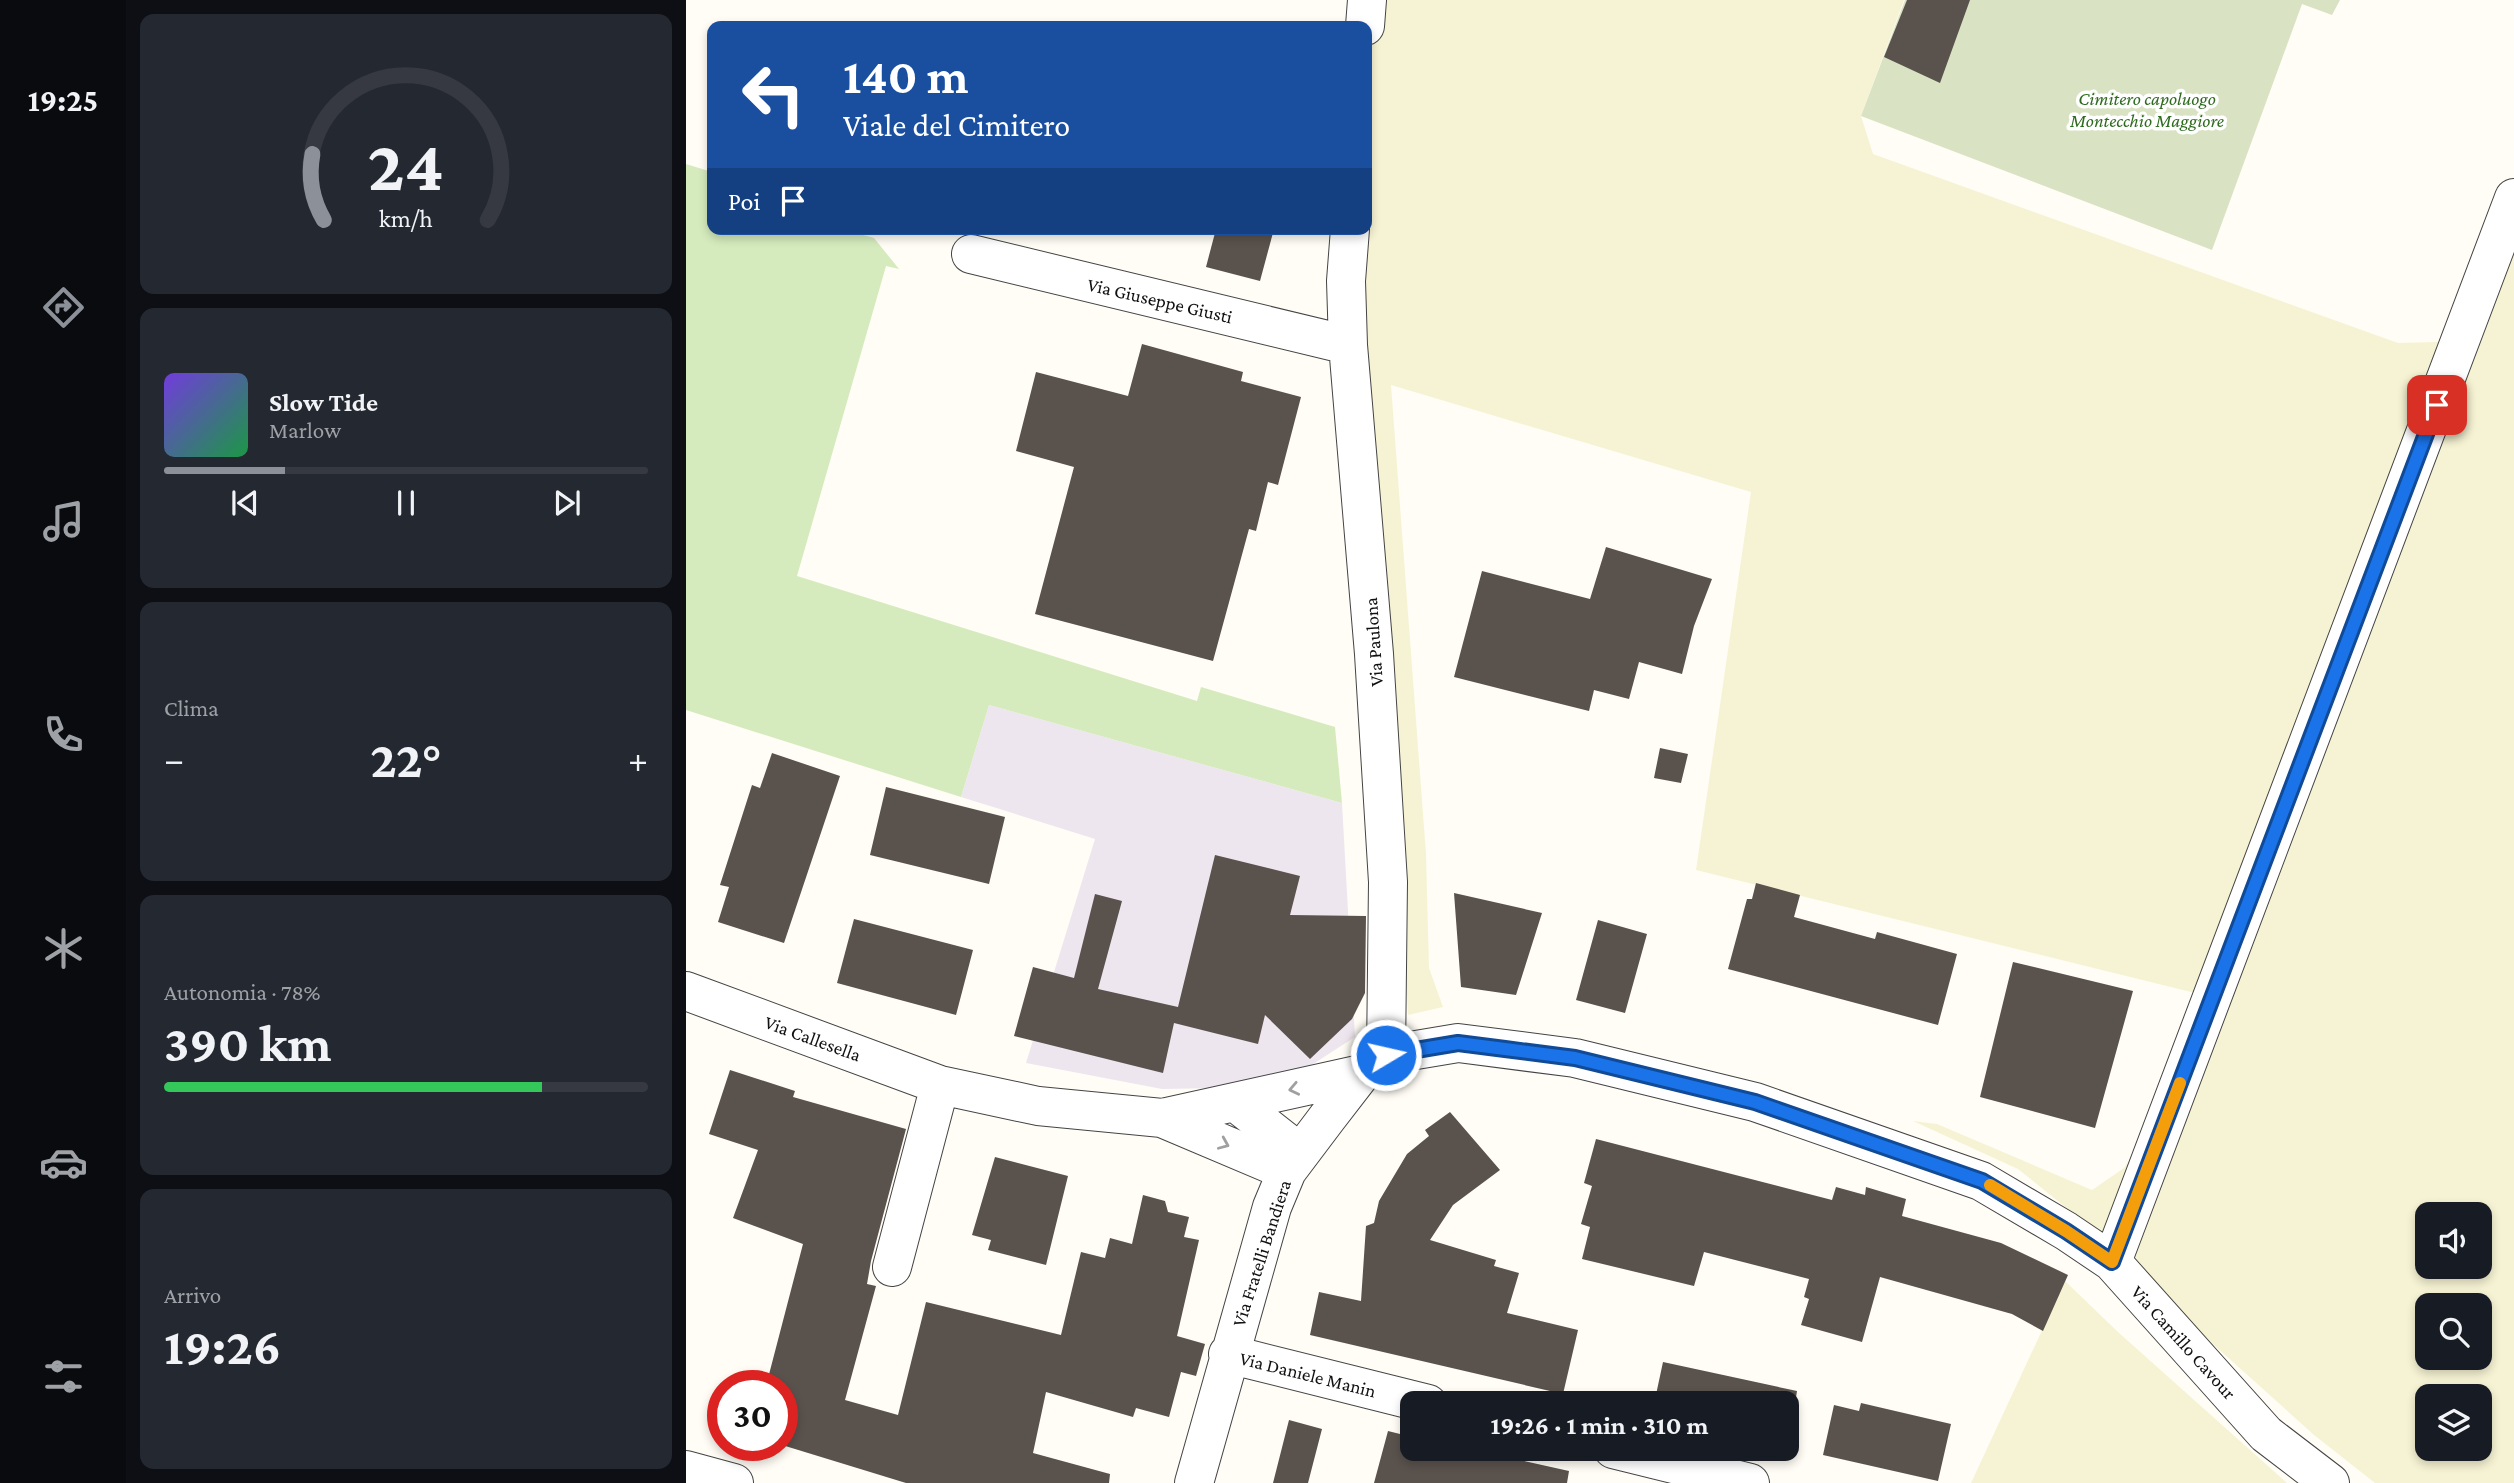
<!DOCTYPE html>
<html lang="it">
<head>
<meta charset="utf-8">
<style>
  :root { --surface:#171b24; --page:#242831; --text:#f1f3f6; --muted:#9ea1a6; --line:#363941; --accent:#8c9099 }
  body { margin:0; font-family:"Crimson Pro",serif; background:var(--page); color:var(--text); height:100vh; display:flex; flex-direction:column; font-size:26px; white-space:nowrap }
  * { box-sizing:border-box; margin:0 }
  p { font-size:23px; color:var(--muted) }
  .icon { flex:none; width:38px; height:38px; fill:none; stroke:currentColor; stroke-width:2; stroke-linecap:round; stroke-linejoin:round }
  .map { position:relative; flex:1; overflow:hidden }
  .side { display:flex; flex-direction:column; gap:14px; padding:14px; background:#0d0f14; width:560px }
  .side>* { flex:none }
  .banner { position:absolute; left:21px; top:21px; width:665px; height:214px; border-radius:14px; box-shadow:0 4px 10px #0003; background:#1a4fa0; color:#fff; overflow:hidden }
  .controls { position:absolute; left:1729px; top:1202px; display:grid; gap:14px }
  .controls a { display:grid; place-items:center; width:77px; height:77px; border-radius:14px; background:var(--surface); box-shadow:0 4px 10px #0003; font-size:35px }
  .speed { position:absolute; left:21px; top:1370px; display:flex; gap:14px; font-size:35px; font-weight:700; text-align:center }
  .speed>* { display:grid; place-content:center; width:91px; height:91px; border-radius:50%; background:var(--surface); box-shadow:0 4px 10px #0003; line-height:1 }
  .speed .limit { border:10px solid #d22; background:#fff; color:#111 }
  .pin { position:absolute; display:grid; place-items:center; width:60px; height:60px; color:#fff; margin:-30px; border-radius:14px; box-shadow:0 4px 10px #0006 }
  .me { position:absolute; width:77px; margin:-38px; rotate:81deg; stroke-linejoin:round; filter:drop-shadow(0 0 5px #0008) }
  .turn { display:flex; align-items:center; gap:24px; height:147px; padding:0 21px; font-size:32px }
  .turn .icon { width:91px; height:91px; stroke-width:2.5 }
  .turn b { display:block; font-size:49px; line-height:60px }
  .then { display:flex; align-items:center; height:66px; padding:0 21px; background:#0003; gap:14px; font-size:26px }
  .big { font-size:52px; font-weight:700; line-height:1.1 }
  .side .tile { flex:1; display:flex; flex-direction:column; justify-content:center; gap:10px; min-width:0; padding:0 24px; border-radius:14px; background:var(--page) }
  .side .dial { align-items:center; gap:0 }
  .dial svg { height:182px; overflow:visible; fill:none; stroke:var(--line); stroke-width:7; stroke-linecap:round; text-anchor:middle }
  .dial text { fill:var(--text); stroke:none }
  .song { display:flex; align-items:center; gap:21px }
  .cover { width:84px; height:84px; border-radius:10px; background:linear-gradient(135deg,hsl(260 70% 55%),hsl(140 70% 35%)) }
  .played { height:7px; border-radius:4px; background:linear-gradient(90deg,var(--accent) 25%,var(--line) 25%) }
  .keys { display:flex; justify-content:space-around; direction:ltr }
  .heat { display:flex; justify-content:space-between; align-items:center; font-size:38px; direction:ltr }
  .charge { height:10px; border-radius:5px; background:linear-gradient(90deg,#34c759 78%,var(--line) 0) }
  .trip { position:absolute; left:714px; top:1391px; width:399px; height:70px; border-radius:14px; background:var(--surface); box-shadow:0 4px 10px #0003; font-weight:700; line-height:70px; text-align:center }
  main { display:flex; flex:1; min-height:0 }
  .dock { display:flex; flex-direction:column; width:126px; justify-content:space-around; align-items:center; background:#090b0e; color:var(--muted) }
  .dock .icon { width:49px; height:49px }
  .dock .selected { color:var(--accent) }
  .dock b { font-size:32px; color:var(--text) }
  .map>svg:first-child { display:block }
</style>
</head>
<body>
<main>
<nav class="dock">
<b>19:25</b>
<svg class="icon selected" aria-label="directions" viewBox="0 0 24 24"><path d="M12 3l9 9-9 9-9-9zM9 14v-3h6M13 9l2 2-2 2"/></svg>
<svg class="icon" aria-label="music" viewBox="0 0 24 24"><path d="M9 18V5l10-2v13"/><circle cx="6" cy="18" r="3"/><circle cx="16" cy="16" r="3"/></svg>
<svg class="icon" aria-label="phone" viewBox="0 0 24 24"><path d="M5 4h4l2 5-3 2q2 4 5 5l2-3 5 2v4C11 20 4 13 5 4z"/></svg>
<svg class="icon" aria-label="climate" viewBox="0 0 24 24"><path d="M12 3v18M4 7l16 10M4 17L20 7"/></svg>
<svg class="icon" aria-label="car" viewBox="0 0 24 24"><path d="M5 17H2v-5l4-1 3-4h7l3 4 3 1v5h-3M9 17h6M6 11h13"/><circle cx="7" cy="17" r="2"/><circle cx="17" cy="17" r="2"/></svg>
<svg class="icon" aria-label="filters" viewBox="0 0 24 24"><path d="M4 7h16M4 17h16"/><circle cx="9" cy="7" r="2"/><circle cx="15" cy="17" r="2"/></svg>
</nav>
<section class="side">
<div class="tile dial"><svg viewBox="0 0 100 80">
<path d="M14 69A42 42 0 1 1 86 69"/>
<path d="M14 69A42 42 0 0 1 9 40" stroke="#8c9099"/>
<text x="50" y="56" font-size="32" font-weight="700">24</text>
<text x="50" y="72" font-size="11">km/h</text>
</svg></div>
<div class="tile">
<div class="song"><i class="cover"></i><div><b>Slow Tide</b><p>Marlow</p></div></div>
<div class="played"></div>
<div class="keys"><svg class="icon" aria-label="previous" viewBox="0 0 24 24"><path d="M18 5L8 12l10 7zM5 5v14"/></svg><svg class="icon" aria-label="pause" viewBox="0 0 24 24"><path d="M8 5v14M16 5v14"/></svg><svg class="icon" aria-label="next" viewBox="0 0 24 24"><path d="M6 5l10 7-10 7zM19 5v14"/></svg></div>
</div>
<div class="tile"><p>Clima</p>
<div class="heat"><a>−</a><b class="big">22°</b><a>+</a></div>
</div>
<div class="tile"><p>Autonomia · 78%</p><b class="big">390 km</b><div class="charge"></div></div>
<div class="tile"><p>Arrivo</p><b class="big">19:26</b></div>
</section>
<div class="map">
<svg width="1828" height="1483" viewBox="0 0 1828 1483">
  <rect width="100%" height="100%" fill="#fffdf5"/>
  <path fill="#eee6ef" d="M303,705L656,803L669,1037L624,1066L536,1088L476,1089L340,1063L409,839L275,797Z"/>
  <path fill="#f6f3d4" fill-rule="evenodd" d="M684,0H1218L1175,116L1187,154L1712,343L1785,341L1828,235V1483H1689L1628,1435L1469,1292L1388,1214L1332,1169L1227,1121L1251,1124L1406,1190L1438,1168L1456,1141L1509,993L1010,870L1065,492L705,385L740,854L743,968L757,1007L722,1015L713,837L674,267L681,229V36ZM1741,1214H1794V1267H1741ZM1741,1306H1794V1358H1741ZM1741,1396H1794V1449H1741Z
    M1379,1281L1432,1332L1601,1483H1285Z"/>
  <path fill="#d5ebbd" d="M0,164L26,172V183L22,191L26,193V229H156L188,238L213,269L200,266L111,576L511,701L515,687L649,727L656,803L303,705L275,797L0,710Z"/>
  <path fill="#d9e3c4" d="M1219,0H1654L1646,15L1616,4L1526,250L1175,116Z"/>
  <path fill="#5a524d" d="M1221,0H1284L1254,83L1198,57Z
    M530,229H588L574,281L520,267Z
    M456,344L557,372L555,381L615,397L592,485L582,482L570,531L563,529L527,661L349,614L388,467L330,451L350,372L442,396Z
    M920,547L1026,579L1008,626L996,674L953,662L943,699L908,690L903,711L768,677L796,571L904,599Z
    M974,748L1002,754L995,783L968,778Z
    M86,753L154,776L98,943L32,922L43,887L34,885L66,785L74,788Z
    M200,787L319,817L303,884L184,855Z
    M529,855L614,876L604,915L680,916L679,993L666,1019L624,1059L579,1015L572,1044L488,1023L477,1073L328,1036L347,967L388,978L409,894L436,901L412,989L492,1007Z
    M1070,883L1114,895L1108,917L1189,939L1191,932L1271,954L1252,1025L1042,969L1061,899H1066Z
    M768,893L856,913L830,995L775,987Z
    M168,919L287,950L270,1015L151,983Z
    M912,920L961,934L939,1013L890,1000Z
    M1327,962L1447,991L1409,1128L1294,1097Z
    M44,1070L109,1091L107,1097L220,1129L185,1261L181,1284L190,1286L159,1400L212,1415L240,1302L375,1335L395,1252L419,1258L424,1238L446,1244L457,1195L479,1201L482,1212L503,1217L498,1237L513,1240L491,1336L519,1344L510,1376L495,1372L483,1417L450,1408L447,1417L360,1392L347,1453L424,1474L423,1483H220L96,1445V1386H80L117,1244L47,1218L72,1150L23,1134Z
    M764,1112L814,1170L767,1205L744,1240L810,1260L808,1266L833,1273L821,1313L892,1330L877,1394L624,1335L633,1292L675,1301L680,1226L688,1223L693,1201L721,1154L743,1136L739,1130Z
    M910,1139L1146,1200L1150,1187L1179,1195L1180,1187L1220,1199L1216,1216L1315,1243L1382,1275L1357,1331L1326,1314L1194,1277L1176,1342L1115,1325L1123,1299L1118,1297L1123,1279L1018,1252L1008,1286L896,1259L904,1227L895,1224L906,1186L898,1183Z
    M309,1157L382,1176L360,1265L302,1250L305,1240L286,1235Z
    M977,1362L1111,1391L1109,1404H968Z
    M1175,1403L1265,1424L1252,1481L1137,1455L1148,1405L1173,1411Z
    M603,1420L636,1429L622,1483H587Z
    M702,1431L726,1437V1449H785L883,1471L881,1483H688Z"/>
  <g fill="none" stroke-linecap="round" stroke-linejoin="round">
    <g stroke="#444" stroke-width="40">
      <path id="minor" d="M679,26L681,0
        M664,229L660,281L662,345L688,654L702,882L700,1055
        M285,254L662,345
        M0,991L254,1085L352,1106L476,1118L675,1074
        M549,1102L614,1153
        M476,1118L601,1171
        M1426,1262L1828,198
        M206,1267L254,1085
        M542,1354L742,1404
        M927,1449L1064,1483
        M0,1470L48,1483
        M508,1483L586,1207L601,1171L641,1118L675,1074L700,1055L772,1043L889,1058L1069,1102L1295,1181L1380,1231L1426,1262L1580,1434L1644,1483"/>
    </g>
    <use href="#minor" stroke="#fff" stroke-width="38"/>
  </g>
  <defs><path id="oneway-chevron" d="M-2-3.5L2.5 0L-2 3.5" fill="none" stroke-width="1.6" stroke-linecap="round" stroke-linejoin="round" transform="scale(1.75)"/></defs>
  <g stroke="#a0a0a0">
    <use href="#oneway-chevron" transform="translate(608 1089) rotate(168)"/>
    <use href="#oneway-chevron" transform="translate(538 1144) rotate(23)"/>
  </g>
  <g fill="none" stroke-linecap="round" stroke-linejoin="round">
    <g stroke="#114b97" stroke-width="18">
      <path id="route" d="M700,1055L772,1043L819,1049L889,1058L1069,1102L1296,1181L1380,1231L1426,1262L1751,405"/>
    </g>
    <use href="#route" stroke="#1a73e8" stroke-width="12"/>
    <path stroke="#f59e0b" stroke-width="12" d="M1304,1185L1380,1231L1426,1262L1494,1083"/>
  </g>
  <g text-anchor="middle" stroke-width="7" stroke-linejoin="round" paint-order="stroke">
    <g font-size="19" font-style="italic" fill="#2f6b1f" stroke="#fff">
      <text x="1461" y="105">Cimitero capoluogo<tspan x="1461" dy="22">Montecchio Maggiore</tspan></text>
    </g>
    <g font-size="19" fill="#111" stroke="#fff">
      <text transform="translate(474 300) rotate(13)" y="7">Via Giuseppe Giusti</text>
      <text transform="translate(687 642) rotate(-94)" y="7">Via Paulona</text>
      <text transform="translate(127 1038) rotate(20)" y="7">Via Callesella</text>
      <text transform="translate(575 1253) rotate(-72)" y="7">Via Fratelli Bandiera</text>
      <text transform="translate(1498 1342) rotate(48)" y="7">Via Camillo Cavour</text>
      <text transform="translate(622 1374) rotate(14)" y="7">Via Daniele Manin</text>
    </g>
  </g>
</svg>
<div class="controls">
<a><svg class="icon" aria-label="sound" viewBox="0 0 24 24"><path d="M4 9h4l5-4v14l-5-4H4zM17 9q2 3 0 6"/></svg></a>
<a><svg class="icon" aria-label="search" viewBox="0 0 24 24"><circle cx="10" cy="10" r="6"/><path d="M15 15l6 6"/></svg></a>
<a><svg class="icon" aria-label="layers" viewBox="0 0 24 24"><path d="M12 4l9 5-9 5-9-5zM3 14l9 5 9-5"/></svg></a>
</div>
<div class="speed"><div class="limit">30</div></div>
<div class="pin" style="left:1751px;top:405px;background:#d93025"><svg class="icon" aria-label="arrive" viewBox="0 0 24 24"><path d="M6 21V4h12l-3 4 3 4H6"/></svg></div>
<svg class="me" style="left:700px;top:1055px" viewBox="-20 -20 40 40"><circle r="17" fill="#1a73e8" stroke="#fff" stroke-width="3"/><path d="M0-11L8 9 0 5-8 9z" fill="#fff"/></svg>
<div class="trip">19:26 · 1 min · 310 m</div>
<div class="banner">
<div class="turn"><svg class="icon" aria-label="left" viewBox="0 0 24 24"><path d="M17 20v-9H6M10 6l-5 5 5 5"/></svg><div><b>140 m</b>Viale del Cimitero</div></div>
<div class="then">Poi<svg class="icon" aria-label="arrive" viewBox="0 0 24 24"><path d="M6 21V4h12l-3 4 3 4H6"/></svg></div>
</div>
</div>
</main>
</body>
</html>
